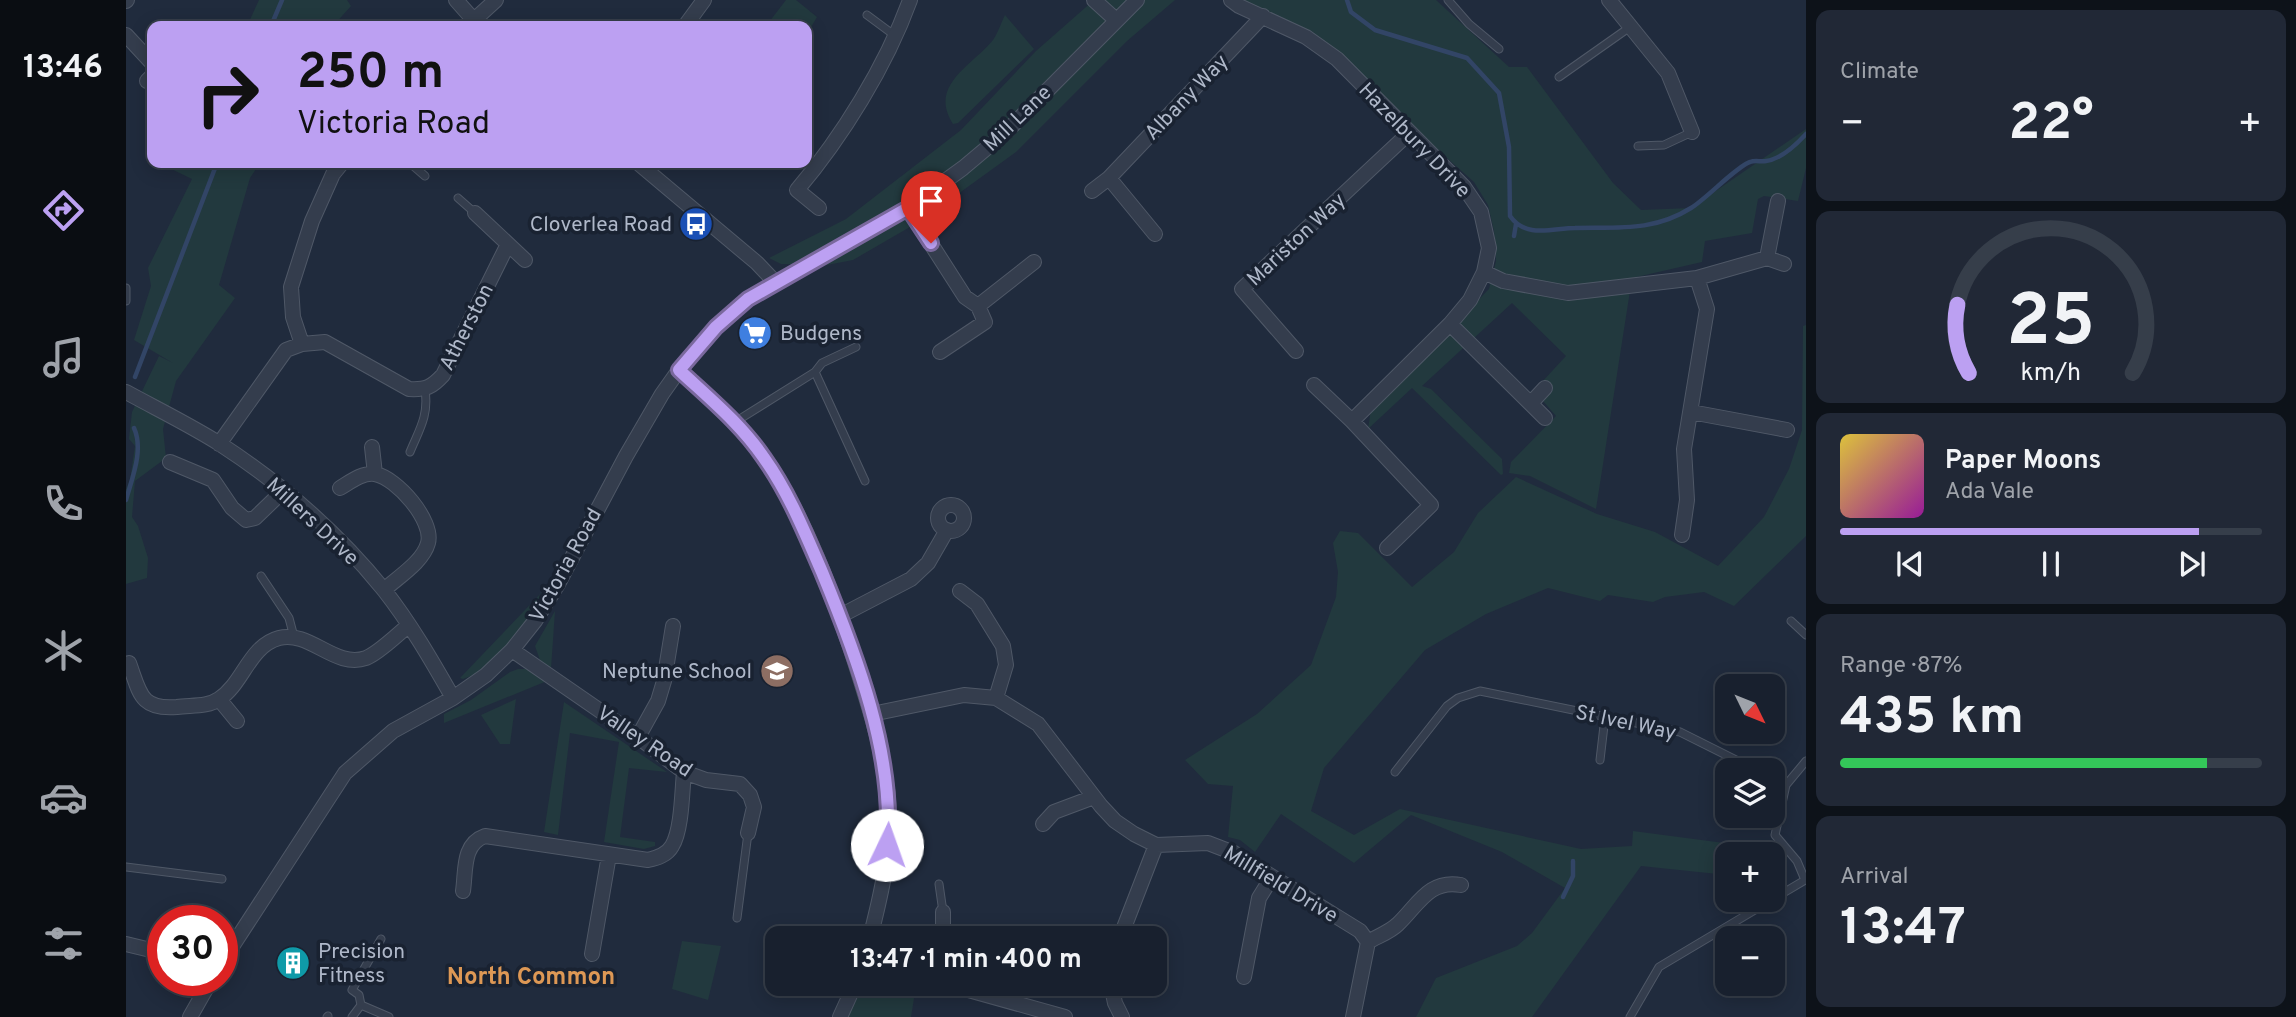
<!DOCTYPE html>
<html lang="en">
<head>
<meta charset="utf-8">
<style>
  :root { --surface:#18202e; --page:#212836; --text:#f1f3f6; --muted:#9fa3aa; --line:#363e4a; --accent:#bca0f2 }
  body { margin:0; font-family:Overpass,sans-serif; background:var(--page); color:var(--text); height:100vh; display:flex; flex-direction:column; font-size:26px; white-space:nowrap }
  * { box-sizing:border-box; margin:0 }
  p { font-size:23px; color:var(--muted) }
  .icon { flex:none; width:38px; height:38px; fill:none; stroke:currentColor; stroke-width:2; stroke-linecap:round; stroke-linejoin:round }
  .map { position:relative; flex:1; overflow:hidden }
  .drawer { display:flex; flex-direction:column; gap:10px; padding:10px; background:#0d1219; width:490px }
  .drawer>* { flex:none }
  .guide { position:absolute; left:21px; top:21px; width:665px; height:147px; border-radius:14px; box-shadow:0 4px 18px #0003,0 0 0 2px var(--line); background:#bca0f2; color:#111; overflow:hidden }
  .needle { width:46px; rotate:133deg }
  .tools { position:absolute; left:1589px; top:674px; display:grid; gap:14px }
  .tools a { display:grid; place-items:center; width:70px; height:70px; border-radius:14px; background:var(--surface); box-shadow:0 4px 18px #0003,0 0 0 2px var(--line); font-size:35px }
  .speed { position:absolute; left:21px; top:905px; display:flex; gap:14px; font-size:35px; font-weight:700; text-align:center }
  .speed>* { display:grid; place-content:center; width:91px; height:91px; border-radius:50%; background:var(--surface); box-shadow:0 4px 18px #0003,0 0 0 2px var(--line); line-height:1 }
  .speed .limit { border:10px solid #d22; background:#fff; color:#111 }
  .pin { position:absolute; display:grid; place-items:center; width:60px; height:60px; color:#fff; margin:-72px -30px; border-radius:50% 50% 50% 0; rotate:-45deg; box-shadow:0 0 7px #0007 }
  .pin .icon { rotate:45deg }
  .me { position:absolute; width:77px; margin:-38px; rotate:3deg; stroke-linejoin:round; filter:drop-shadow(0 0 5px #0008) }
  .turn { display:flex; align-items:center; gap:24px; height:147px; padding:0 35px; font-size:32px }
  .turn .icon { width:91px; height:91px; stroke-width:2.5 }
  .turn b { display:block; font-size:49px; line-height:60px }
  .big { font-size:52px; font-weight:700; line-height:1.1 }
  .drawer .widget { flex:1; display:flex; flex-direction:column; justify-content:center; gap:10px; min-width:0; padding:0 24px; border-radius:14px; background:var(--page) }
  .drawer .dial { align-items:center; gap:0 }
  .dial svg { height:182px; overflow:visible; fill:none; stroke:var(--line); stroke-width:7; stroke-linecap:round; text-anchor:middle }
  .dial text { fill:var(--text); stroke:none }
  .song { display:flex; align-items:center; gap:21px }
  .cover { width:84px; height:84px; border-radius:10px; background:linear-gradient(135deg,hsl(50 70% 55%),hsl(300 70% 35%)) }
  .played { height:7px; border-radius:4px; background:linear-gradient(90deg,var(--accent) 85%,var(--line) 85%) }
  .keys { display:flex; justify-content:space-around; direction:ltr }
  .heat { display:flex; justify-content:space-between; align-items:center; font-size:38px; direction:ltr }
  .charge { height:10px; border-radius:5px; background:linear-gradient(90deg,#34c759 87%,var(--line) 0) }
  .trip { position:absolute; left:639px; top:926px; width:402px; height:70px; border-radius:14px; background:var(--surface); box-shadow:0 4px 18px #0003,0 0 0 2px var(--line); font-weight:700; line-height:70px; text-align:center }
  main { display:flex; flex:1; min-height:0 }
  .menu { display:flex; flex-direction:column; width:126px; justify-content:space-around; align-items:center; background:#0a0d12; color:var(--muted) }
  .menu .icon { width:49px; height:49px }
  .menu .selected { color:var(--accent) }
  .menu b { font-size:32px; color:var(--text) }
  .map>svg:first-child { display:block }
</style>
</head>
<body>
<main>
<nav class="menu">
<b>13:46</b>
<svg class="icon selected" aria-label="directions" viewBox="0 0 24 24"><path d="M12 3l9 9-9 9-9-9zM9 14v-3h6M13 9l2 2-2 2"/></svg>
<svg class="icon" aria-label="music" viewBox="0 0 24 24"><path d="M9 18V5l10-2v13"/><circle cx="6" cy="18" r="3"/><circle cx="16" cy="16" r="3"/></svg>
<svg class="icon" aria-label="phone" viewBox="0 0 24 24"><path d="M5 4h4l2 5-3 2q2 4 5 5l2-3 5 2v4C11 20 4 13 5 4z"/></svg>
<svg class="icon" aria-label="climate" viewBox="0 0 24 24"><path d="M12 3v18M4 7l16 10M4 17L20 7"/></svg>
<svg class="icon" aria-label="car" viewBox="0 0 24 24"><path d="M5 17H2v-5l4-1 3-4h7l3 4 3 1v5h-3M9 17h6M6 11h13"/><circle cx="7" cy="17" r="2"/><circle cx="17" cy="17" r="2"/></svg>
<svg class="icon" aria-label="filters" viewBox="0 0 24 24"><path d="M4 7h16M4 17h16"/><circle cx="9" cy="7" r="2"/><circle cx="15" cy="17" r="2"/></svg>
</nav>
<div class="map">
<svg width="1680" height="1017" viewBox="0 0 1680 1017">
  <rect width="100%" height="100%" fill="#202b3d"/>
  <path fill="#22393e" d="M133,0H221L225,6L207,26H121Z
    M660,0H670L691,17L681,34V26H640Z
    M968,0H1049L1001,41L890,152L796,220L727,260L701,265L655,264L643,258L720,219L835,130L910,51Z
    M1116,0H1310L1383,67H1401L1487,183L1515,210L1565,208L1680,129V168L1672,201L1638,196L1632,199L1626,233L1579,241L1576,262L1506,278L1470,509L1404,476L1383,473L1385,462L1430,416L1417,401L1423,392L1415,383L1440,356L1386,303L1296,386L1305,389L1376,459L1377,474L1375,475L1286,388L1242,429L1245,409L1363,289L1370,261L1368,231L1362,205L1348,182L1287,128L1183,31Z
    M879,15L908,49L832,123L827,124C802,85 846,66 867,40C872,33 875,23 879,15Z
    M33,163H134L124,178L93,285L109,298L50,381L37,429L40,458L9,481L6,517L12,526L22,558L21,578L0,584V489L4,480L9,446L3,439L6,412L33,356L47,363L8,340L25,286L22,268L66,179Z
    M1680,325V536L1608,606L1578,592L1539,597L1527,602L1482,595L1474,601L1422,588L1360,614L1299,650L1198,768L1185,811L1228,835L1274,809L1455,849L1506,846L1507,831L1621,846L1620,854H1601V875L1515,866L1406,1017H1290L1310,978L1391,946L1406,933L1439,888L1376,852L1285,815L1228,863L1155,814L1129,852L1114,840L1102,837L1107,786L1082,784L1059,760L1131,714L1185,665L1210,597L1212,572L1207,543L1214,531L1232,533L1286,587L1328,552L1352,513L1390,477L1471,514L1529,532L1592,566L1638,517L1663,469L1676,430L1677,326Z
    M420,588L423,589C401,620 376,667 337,679L334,678Z
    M429,611L425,668L415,663L409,646Z
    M392,669H400L421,681L318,723V714L345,700L384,672Z
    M390,699L384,744H374L355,715Z
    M438,702L541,772L503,768L494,837L529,842V846L518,849L478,842L493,742L444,733L432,835L418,832Z
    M556,941L595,946L582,1000L546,989Z
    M736,984H783L790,986L785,1017H720Z"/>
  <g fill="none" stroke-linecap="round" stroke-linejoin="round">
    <path stroke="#324566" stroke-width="4.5" d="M1221,0L1225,12L1249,30L1341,58L1373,93L1383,147L1384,216C1400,239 1427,228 1449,228C1491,227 1527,232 1565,208C1580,199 1611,166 1624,162C1629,160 1635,162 1640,161C1656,159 1670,145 1680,134
      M145,26L156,0
      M1388,236L1390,224
      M9,377L91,163
      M0,500C6,478 18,450 8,428
      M1437,897L1447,876V861"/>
    <g stroke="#4f5867" stroke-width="9">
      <path id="lane" d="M1322,0L1343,24L1373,49
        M741,15L768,35
        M1433,77L1504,27
        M1512,146L1538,145L1566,132
        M284,163L299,176
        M332,198L349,213
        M0,288V301
        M689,372L739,481
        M609,422L689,372L696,363L730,347
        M284,452C293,430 303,416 299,390
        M135,576L163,618L168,637
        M1665,621L1680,635
        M1474,760L1479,717
        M1269,772L1321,706L1332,698L1354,691L1554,732L1630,770
        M1647,778L1660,785
        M0,867L96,879
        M813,884L817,912
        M611,918L622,833
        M235,1005L233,995L226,990L255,939
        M201,1017L202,1016
        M226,1017L235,1005L263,1017
        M1504,1017L1533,967L1679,880L1671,861L1649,835L1660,785L1680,761"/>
    </g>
    <g stroke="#4f5867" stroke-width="16">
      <path id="street" d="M330,0L353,26
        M968,0L990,20
        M1105,0L1113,6L1180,37L1211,59L1338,187L1355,212L1363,248L1358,272L1344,300L1324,324L1226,421L1305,505L1261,548
        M1483,0L1542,73L1566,132
        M0,1L1,0
        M347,21L370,0
        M559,26L578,0
        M0,35L26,63
        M21,81L26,76
        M512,163L631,263L649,282
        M983,178L1029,234
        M966,191L983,178L1137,16
        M693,208L671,190C716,137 760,66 784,0
        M782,208L839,297L852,306L908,262
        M349,213L399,260
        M1641,258L1652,201
        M1358,272L1377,281L1442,293L1571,278L1641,258L1658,264
        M1324,324L1419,418
        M176,344L167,317L165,287L186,221L207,174L216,163
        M1170,351L1116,289L1283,133
        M814,352L859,322L852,306
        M553,370C583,398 615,424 638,458C680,518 706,592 729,662C745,712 762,764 763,817C764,857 754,899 744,938
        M1188,385L1226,421
        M0,392C31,409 64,425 94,444C154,483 212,533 258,590C284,623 306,661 327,698
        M1405,403L1419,388
        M1565,412L1661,430
        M93,444L160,350L176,344L199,342L283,389C300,390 306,387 317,375L382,244
        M246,447L249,474
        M44,462L87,480L106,508L120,520L129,518L157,491
        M214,488C224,482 237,472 249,474C271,478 308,521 302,543C297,562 272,577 258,590
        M812 518a13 13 0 1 1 26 0a13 13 0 1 1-26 0Z
        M1556,535L1561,500L1558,449L1581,309L1571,278
        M834,591L851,604L877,646L880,665L870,698
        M714,616L785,579L802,563L821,530
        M386,650L512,737L558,772L580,780L614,784L624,795L628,807L622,833
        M3,663C14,693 14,710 51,707C65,705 82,707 93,699C117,684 123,646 153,638C184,630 209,669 240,658C253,653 272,634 283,625
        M93,699L111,721
        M746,714L838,695L870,698L912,724L975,806L989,821L1008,834L1030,845L1082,843L1108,853L1234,931L1242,942
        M512,737L532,701L538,681L547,626
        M917,824L928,812L968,797
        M337,891C340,871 336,844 359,836L522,860C531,858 541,855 546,846C556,830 556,791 558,772
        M817,912V928L827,936
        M805,938L817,928
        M994,938L1030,845
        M1242,942C1252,936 1264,932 1272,924C1292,905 1303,879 1335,885
        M0,944L37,953
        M466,954L483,855
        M96,962L219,773L267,731L327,698L360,675L386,650L409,621L432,584L500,456L536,394L553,370L591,327L622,299L782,208L837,168L881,131L1011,0
        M1118,977L1133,898L1146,877
        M821,984L939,1017
        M985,984L989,1003L996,1017
        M64,1017L85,980
        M714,1017L729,984
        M1227,1017L1242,942"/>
    </g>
    <use href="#lane" stroke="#343d4d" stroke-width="7"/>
    <use href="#street" stroke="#343d4d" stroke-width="14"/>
  </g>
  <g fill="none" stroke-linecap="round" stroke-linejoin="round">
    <g stroke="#7a689d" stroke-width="18">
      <path id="route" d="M761,845C769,756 730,654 696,572C679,533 663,493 638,458C615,424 583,398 553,370L590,327L622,299L782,208L805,243"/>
    </g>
    <use href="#route" stroke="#bca0f2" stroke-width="12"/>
  </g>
  <defs>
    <g id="bus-disc" transform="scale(1.75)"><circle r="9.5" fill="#1a4fb4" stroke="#192231"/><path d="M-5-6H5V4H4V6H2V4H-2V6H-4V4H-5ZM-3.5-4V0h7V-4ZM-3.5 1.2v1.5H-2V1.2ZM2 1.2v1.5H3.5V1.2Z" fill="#fff"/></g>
    <g id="supermarket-disc" transform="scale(1.75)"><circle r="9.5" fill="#3f7fe0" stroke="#192231"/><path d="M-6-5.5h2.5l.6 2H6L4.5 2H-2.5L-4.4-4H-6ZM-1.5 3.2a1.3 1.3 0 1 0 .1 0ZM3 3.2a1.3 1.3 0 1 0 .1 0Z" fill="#fff"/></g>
    <g id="school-disc" transform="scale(1.75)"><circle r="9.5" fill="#8d6e63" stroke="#192231"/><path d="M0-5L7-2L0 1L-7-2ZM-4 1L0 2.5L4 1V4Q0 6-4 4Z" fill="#fff"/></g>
    <g id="building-disc" transform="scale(1.75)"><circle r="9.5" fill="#0f9aa8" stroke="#192231"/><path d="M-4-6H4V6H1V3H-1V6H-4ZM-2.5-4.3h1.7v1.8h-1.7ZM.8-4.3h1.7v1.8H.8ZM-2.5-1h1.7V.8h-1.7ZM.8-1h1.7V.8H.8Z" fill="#fff"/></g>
  </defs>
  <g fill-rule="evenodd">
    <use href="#bus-disc" x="570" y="224"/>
    <use href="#supermarket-disc" x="629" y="333"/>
    <use href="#school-disc" x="651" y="671"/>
    <use href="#building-disc" x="167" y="963"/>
  </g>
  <g text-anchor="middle" stroke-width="7" stroke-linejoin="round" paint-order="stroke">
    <g font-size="21" fill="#afb8c9" stroke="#192231">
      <text transform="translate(1060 97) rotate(-46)" y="7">Albany Way</text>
      <text transform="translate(891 118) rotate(-44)" y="7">Mill Lane</text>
      <text transform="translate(1289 140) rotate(46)" y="7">Hazelbury Drive</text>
      <text transform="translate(1170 239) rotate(-43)" y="7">Mariston Way</text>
      <text transform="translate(340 327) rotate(-63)" y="7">Atherston</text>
      <text transform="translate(187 521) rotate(43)" y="7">Millers Drive</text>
      <text transform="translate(439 565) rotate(-61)" y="7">Victoria Road</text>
      <text transform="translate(1500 722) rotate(12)" y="7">St Ivel Way</text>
      <text transform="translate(519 741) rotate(34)" y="7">Valley Road</text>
      <text transform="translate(1155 884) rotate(31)" y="7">Millfield Drive</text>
    </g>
    <g font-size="21" fill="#afb8c9" stroke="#192231" text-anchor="end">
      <text x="546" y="231">Cloverlea Road</text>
      <text x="654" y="340" text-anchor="start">Budgens</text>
      <text x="626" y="678">Neptune School</text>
      <text x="192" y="958" text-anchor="start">Precision<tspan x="192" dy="24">Fitness</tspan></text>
    </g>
    <g font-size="24" font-weight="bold" fill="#dd9855" stroke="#192231">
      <text x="405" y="984">North Common</text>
    </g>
  </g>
</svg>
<div class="tools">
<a><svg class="needle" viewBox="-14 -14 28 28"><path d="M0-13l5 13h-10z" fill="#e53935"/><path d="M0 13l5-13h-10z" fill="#9fa3aa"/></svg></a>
<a><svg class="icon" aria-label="layers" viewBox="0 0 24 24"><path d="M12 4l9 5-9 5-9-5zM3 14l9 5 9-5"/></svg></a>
<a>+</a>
<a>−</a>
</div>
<div class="speed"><div class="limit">30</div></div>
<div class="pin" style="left:805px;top:243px;background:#d93025"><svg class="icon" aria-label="arrive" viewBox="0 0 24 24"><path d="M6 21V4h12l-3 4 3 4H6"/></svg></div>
<svg class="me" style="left:761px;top:845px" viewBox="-20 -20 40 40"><circle r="19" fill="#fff"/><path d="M0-13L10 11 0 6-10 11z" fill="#bca0f2"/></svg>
<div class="trip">13:47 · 1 min · 400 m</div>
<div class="guide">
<div class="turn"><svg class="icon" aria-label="right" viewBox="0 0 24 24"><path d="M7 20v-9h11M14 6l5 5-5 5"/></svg><div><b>250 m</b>Victoria Road</div></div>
</div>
</div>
<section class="drawer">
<div class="widget"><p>Climate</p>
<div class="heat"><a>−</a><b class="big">22°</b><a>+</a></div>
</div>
<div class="widget dial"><svg viewBox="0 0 100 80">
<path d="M14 69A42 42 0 1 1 86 69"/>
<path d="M14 69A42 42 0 0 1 9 39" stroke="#bca0f2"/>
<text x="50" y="56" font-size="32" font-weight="700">25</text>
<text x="50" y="72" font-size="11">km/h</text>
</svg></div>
<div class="widget">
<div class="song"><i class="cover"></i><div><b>Paper Moons</b><p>Ada Vale</p></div></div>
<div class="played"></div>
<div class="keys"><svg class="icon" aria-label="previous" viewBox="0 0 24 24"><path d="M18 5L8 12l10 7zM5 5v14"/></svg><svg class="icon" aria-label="pause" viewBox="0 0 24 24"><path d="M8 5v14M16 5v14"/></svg><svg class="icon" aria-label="next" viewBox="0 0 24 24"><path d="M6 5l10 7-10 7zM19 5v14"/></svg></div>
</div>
<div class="widget"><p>Range · 87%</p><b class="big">435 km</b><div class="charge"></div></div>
<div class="widget"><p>Arrival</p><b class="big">13:47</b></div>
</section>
</main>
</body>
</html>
